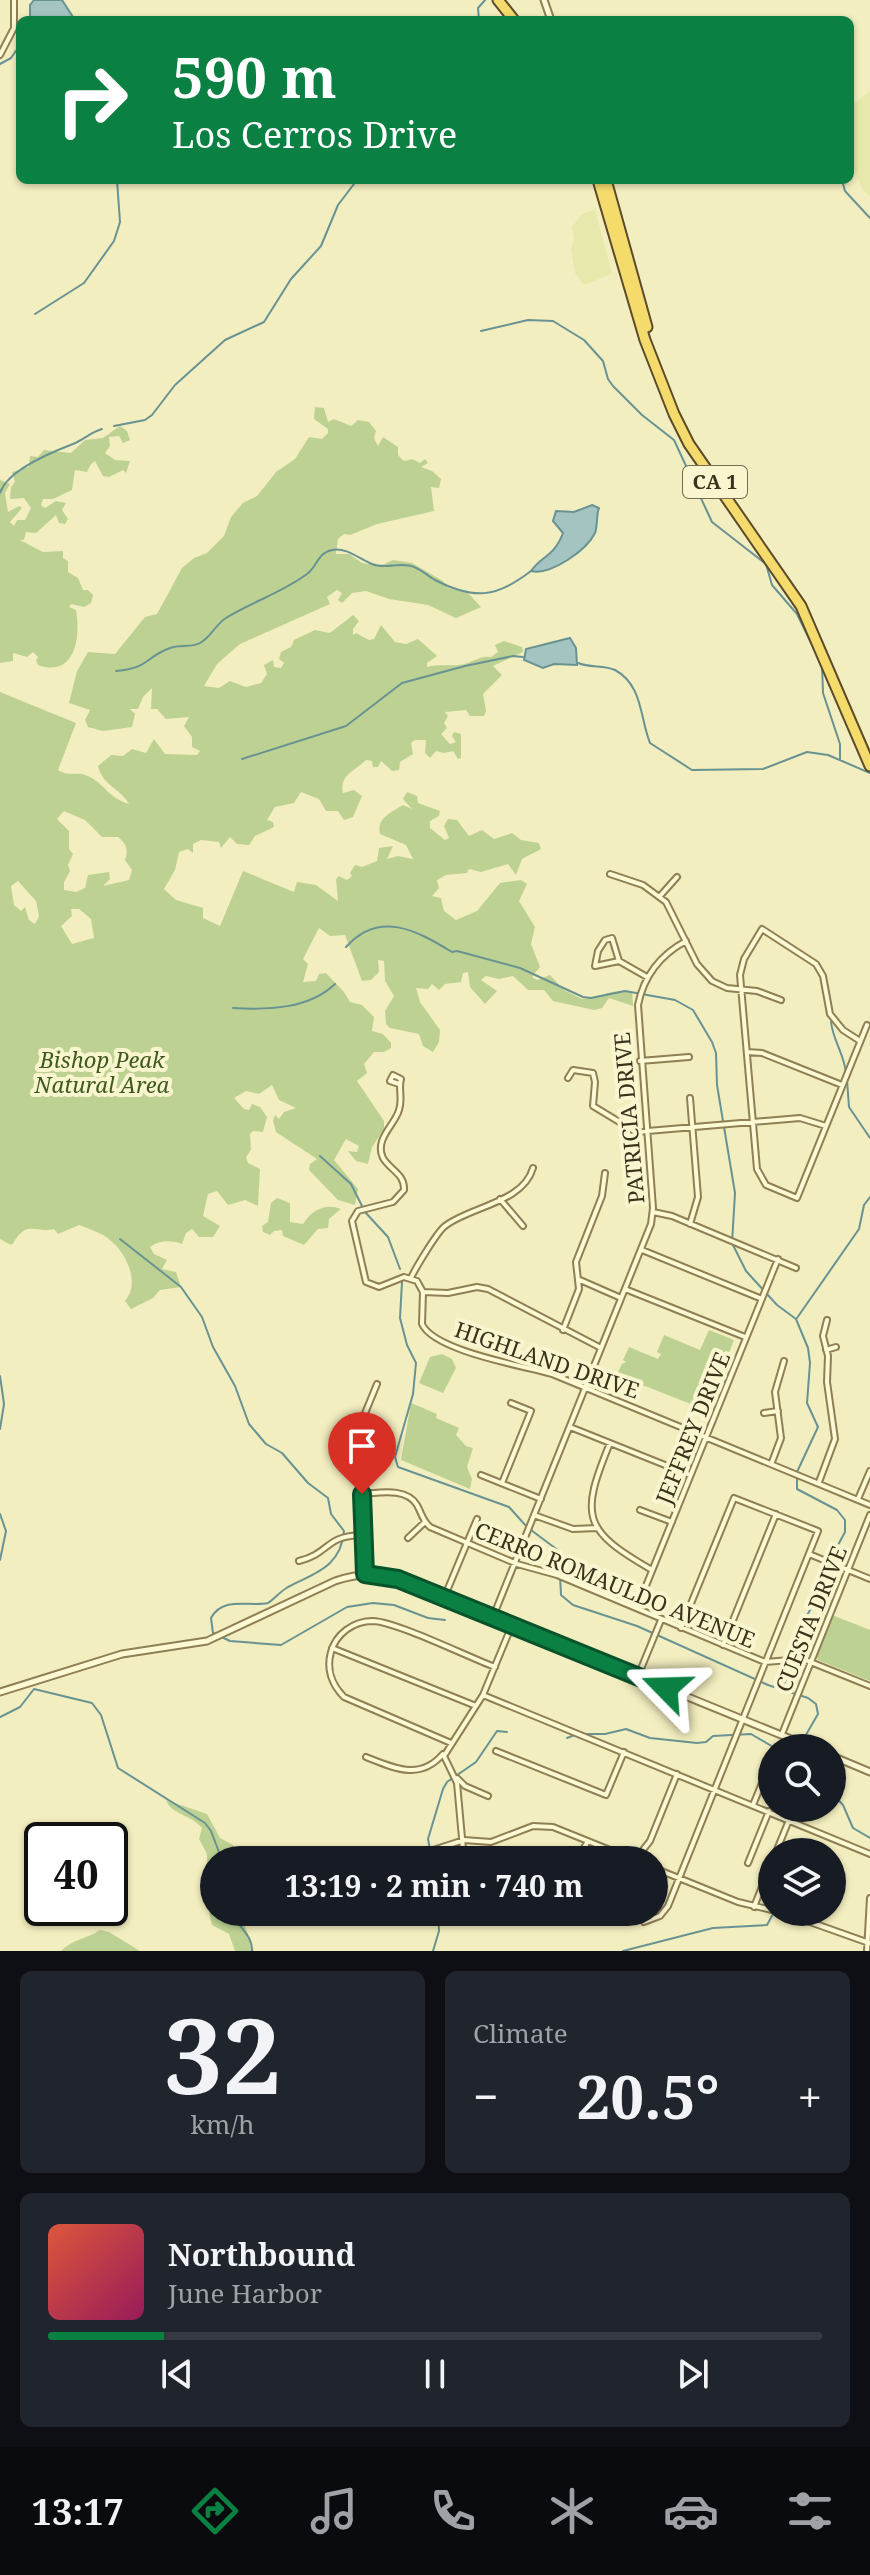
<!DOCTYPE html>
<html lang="en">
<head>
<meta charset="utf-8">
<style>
  :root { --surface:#171b24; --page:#20242c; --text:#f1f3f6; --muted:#9ea1a6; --line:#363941; --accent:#0b8043 }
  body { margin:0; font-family:"Noto Serif",serif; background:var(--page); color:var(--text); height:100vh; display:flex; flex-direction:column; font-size:30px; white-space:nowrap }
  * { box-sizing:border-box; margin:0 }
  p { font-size:26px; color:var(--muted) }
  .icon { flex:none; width:44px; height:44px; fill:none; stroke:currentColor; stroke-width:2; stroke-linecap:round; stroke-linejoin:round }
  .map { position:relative; height:1951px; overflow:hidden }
  .drawer { display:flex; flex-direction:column; gap:20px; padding:20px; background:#0d0f14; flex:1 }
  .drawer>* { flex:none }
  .guide { position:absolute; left:16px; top:16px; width:838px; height:168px; border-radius:12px; box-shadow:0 2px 6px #0004; background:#0b8043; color:#fff; overflow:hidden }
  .fabs { position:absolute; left:758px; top:1734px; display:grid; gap:16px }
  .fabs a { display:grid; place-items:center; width:88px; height:88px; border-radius:50%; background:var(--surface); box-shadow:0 2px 6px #0004; font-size:40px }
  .speed { position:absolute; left:24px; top:1822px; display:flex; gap:16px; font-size:40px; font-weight:700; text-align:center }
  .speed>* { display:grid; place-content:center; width:104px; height:104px; border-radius:50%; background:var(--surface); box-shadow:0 2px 6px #0004; line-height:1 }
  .speed .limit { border:4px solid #111; border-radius:12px; background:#fff; color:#111 }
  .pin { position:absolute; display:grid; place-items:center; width:68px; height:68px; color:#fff; margin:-82px -34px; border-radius:50% 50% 50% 0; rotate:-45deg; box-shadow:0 0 8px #0007 }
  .pin .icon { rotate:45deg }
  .me { position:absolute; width:88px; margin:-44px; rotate:292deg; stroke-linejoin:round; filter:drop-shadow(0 0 6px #0008) }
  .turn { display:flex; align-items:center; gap:28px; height:168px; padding:0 24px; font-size:36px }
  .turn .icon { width:104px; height:104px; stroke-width:2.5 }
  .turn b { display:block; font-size:56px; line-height:68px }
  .big { font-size:60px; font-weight:700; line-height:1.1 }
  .drawer .tile { flex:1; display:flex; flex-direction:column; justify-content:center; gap:12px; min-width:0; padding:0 28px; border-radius:12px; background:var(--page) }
  .drawer .dial { align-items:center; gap:0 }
  .dial b { font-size:104px; line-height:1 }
  .song { display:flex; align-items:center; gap:24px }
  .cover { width:96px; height:96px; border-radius:12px; background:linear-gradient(135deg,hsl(10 70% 55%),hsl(330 70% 35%)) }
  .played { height:8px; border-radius:4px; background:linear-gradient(90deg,var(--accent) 15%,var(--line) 15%) }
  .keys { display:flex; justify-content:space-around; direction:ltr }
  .heat { display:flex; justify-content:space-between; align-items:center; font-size:44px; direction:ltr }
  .drawer .tiles { flex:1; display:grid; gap:20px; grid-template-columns:1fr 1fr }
  .tile:last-child { grid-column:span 2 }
  .trip { position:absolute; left:200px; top:1846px; width:468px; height:80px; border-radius:40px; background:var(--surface); box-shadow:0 2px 6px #0004; font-weight:700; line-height:80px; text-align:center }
  .menu { display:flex; height:128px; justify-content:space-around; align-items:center; background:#090b0e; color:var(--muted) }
  .menu .icon { width:56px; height:56px }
  .menu .active { color:var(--accent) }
  .menu b { font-size:36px; color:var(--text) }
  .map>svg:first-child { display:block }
</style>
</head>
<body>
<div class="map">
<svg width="870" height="1951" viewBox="0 0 870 1951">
  <rect width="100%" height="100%" fill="#f3eebf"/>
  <path fill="#e6e9ab" d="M870,91V196L863,190L850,160V107Z
    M595,209L612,274L584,285L575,273L571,249L574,240L572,227L581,215Z"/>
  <path fill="#bdd292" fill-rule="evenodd" d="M315,407L324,408L328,422L334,419L351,426L358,420L369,422L376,431L374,438L378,446L383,437L398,447V455L404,461L412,459L420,463L425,459L428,463L421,467L432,471L441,479L439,488L431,487L434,511L377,524L350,535L344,534L338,539L336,554H349L362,563L380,566L393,560L412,563L443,581L448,588L468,593L481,607L456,618L428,605L389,599L366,591L352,593L342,603L338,600L342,593L337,590L327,597L330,604L240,644L217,664L204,686L219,688L230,681L246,687L261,683L267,674L264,665L273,660L274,667L281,668L284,663L279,659L281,652L291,647L294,640L315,630L330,633L353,615L359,621L353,629V635L356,633L369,640L374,639L381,625L395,642L406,644L418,639L437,656L427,663V667C438,664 448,666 459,665C471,664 479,655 491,657L498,652L495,645L504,641L522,647L523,652L493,666L502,675L483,694L486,711L484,716H470L466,710L445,712L448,716L444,723L447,728L441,734L450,744L456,742L452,736L454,732L461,734V758L458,759L453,751L444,753L436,751L430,758L425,753L426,740H415L411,743L413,754L400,762L399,770L392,771L381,761L378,767H373L372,761L366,760C355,771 339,775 343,793L354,790L362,796L353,817L344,820L338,811H326L319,799L301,792L294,803L275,807L267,820L273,822L274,827L255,836L249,845L237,844L230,837L221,848L219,842L201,840L193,844V853L188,849L179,852L175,870L164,889L176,900L203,908V918L220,926L243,871L294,892L297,882L316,885L338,901L336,879L339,876L347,880L352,876L350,873L355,865L362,867L377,861L379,848L393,846L387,859L398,856L413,859L406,845L380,834C376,818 392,812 403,805L412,809L403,799L407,792L417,796L418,803L440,811L439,816L430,821V828L445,840L449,838L444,826L448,819L457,820L469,836L482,830L494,839L512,833L521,840L539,843L541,849L522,859L516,875L508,864L481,872L469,869L467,873L446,875L437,880L439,888L432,896L441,898L444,911L456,920L477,911L500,883L521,880L527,884L519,901L535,927L531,944L540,967L532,977L537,980L550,975L564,990L582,999C600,997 614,988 632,992L633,1006L609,998L602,1008L594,1010L553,1001L544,990H528L513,976L499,979L486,976L481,980L497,991L485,1004L470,987L468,972L463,973L461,982L445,984L439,990L432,984L428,989L416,988L420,1002L440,1030L439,1042L433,1052L423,1046L419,1034L390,1028L386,1024L385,1011L394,996L385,981L384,961L378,960L379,972L371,980L362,981L345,935L330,936L319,928L303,959L308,964L303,982L316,981L319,974L326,973L344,992L350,1002L362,1005L374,1017L372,1031L383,1034L391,1043V1048L384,1052H374L364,1064L367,1073L357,1081L384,1121V1129L372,1147L368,1164L356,1161L348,1151L357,1152L359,1146L346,1139L334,1160L358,1189L355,1205L338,1200L309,1170L310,1164L317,1159L276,1132L273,1121L275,1115L279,1119L284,1112L296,1108L279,1100L272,1085L259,1094L246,1091L234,1098L244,1109L249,1110L252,1104L260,1107L267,1117L263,1132L253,1131L250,1134L251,1150L246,1157L248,1163L260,1169L258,1206L245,1200L228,1205L217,1191L208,1194L203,1216L220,1226L213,1237H199L192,1229L186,1233L182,1244C172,1240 159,1240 150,1247L154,1254L167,1260L162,1269L176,1272L181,1287L160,1290L153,1298L131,1309L125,1301C142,1281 124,1247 103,1235C96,1231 87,1228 79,1225L58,1234L54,1229C42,1233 29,1223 20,1234C16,1237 15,1242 11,1245L0,1239V692L76,723L58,770C69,777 76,771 88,776C104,783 108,798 129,804C122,790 102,785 98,766L111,755L123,756L132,749L146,753L154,739L165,754L197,755L200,751L192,747V737L184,726L189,717L166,719L157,709H151L152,688L143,697L138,709H130L135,714L132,727L103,731L88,727L85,720L90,710L69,703L77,671L88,652L115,654L145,617L157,614L182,568L194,558L207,553L224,536L231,517L243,503L257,496L276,472L295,459L309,437L322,439L328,433V429L314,419ZM64,811L85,820L102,837H118C126,844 129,849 125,860L132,870L129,880L103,886L110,879L109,872L88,875L85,888L76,892L64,890V882L70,871L68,865L73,854L69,849V831L57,819ZM18,881L36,901L39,916L35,924L29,920L25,907L21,911L14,905L11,886ZM71,909H79L91,919L94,938L72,944L61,926L72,916Z
    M120,426L127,431L130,440L123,443L119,436L109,437L110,446L105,453L115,460L130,461L126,473L123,470L109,477L103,476L95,461L91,464L87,472L75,470L72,490L53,499H43L41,505L45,508L56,501L66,503L62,510L68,519L65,524L59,523L56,515L36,533L26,532L24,540H20L43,552L63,551V558L68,561V572L78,578L83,590H88L93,595L91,603L84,607L71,604L69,607L76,610C81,638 75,678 38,665L36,660L38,657L33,652L27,657L13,653V661L0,663V480L10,484L5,493L8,512L19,506L22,508L10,522L14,526L17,520H25L31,508L24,498L10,499L11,487L15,482L12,472L29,467L30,456L38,457L44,450L71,453L85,440L103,438Z
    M277,1198L290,1203V1222L303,1224C312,1210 325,1203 341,1209L329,1219L328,1228L318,1229L304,1245L283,1236L282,1230L274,1231L270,1235L263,1232L262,1226L268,1222L271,1203Z
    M709,1330L734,1340L706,1410L622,1377L618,1372L622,1364L626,1362L623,1360L629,1347L658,1359L661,1354L657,1352L664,1335L700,1350Z
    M442,1354L452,1359L456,1368L443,1393L419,1383L430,1357Z
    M411,1403L437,1414L436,1418L459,1428L456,1435L466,1446L473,1448L467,1467L472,1479L470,1489L401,1460Z
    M832,1615L870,1630V1681L818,1660L816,1654Z
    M166,1800L207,1814L220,1838L233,1845L236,1853L232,1860H214V1890L207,1885V1854L199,1839L202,1828C192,1815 170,1814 166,1800Z
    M214,1902V1912H247L245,1926L254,1951H235L229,1934L212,1925L209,1912Z
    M100,1930L109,1932L140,1951H61C73,1939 86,1939 100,1930Z"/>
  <path fill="#a3c4c1" stroke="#689392" stroke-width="2" d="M34,0H62L75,20H30V5Z
    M592,505L599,508C596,515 598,525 595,533C587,550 550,576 531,571C541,556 554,557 563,533L553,521L556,511L574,512Z
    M570,638L576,648L577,665L554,664L543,668L524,660L526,649Z"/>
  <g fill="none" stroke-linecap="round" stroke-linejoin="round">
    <path stroke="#689392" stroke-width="2" d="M479,20L478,8L485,0
      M0,64L11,58L20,45
      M842,180L845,191L870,218
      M35,314L84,283L114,241L120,222L117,180
      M481,331L528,320L553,321L584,340L603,361L608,379L613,386L642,415L674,440L712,522L766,564L772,585L797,614L816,653
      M114,426L145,420L152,415L175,385L225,340L264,322L291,279L321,246L338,205L357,180
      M0,493C7,470 52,452 73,444C83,440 91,432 102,429
      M578,663C590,668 604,665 615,670C643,685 640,719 650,743L692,770L763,769L807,752L828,755L870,773
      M822,665L823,693L840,744V759
      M116,671C150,668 145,657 170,648C180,644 191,648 200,643C211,637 216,624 226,618C252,602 283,592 307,574C318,566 317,553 332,550C347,547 359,559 372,564C386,570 400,561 414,567C422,570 428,576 435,580C474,600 496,598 531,571
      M242,759L346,726L402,683L465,666L513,656L523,657
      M346,947C379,910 416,930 452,952L457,951L520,968L583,997L591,998L625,991L675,1000L693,1010L712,1042L716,1053L717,1085L735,1193L732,1243L746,1271L777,1305L796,1319L808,1348L810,1363L807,1403L818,1427L797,1472V1489L837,1510L845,1520V1532L823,1573L816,1599L798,1632L791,1669L782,1688
      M233,1008C268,1010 309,1009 335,984
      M831,1022C833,1041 845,1055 846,1074
      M847,1080L849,1107L870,1138
      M320,1156L351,1184L365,1212L388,1237L400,1269
      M120,1239L181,1287L202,1317L213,1347L235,1386L249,1424L266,1444L282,1453L308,1483L328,1498L331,1514L344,1531C341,1567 315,1573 288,1587C281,1591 275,1598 268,1603C249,1607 223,1596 211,1618L213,1633L230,1641L281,1645L347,1607L373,1603L394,1605L428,1618L445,1620
      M402,1282L400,1318L407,1345L416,1363L413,1394L395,1457L398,1467L509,1507L527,1527L559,1551L565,1562L560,1576L561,1595L573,1605L637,1626L768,1685L808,1698L816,1704L818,1714L803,1740
      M797,1318L859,1229L864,1205L870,1197
      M0,1376L4,1404L0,1429
      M0,1514L6,1531L0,1560
      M0,1717L20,1707L34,1689L92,1703L101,1715L118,1768L205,1823L211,1831L222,1860
      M583,1734H605L626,1729L650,1738L697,1743L706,1742L713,1736L751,1734L775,1748
      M567,1738L577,1734
      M832,1793L843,1805L853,1828L870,1838
      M432,1860L428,1839L443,1789L447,1782L476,1762L497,1731L507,1732
      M235,1912C236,1928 253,1934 252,1951
      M433,1951L439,1931L438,1912
      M623,1951L713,1928L767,1925L773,1914"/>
    <g stroke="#8e7f55" stroke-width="8">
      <path id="minor" d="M0,55L14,28V0
        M610,874L643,885L666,902L697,964L712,981L727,988L757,991L781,1000
        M660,896L677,877
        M612,938L619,961L595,966L598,951L605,940Z
        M619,961L647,977
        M860,1041L843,1030L830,1014L823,976L816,964L762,929L744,959L740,975L757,1169L766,1185L797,1198L867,1025
        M747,1052L762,1053L842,1085
        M640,1061L689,1057
        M568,1078L573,1070L593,1073L595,1082L593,1106L636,1132L800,1118L826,1126
        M399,1084L390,1081L393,1075L401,1079C398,1089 403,1099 399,1110C395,1125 374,1139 383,1158C390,1170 405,1174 404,1190L393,1202L358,1211L352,1221L366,1282L379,1287L404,1277L417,1281L423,1292L422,1324C434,1351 524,1366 552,1374L870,1505
        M690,1098L698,1197L690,1224
        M500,1199L523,1226
        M653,1212L672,1216L796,1268
        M642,1250L762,1299
        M411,1278C415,1269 437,1232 445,1226C471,1206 523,1203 533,1168
        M580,1280L621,1298
        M625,1289L745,1337
        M423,1292L448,1293L477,1287L488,1289L601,1348
        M563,1330L579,1289L576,1262L602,1196L605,1173
        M826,1350L836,1347
        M764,1413L778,1411
        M570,1427L690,1475
        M610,1443C580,1516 582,1530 652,1570
        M772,1462L781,1438L775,1392L784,1361
        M481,1475L541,1499
        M819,1482L835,1439L827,1382L828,1356L823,1336L827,1320
        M502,1483L531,1411L511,1403
        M362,1494C379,1493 406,1487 417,1505C422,1514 422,1520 430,1527L517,1564L557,1575L765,1662L803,1659L870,1686
        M858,1499L870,1471
        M640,1510L672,1522
        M534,1515L573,1529L597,1528
        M408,1538L425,1522
        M809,1554L870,1579
        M299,1561C331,1553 324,1536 362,1535
        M365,1574L362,1546L361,1423L377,1384
        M444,1598L477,1519
        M637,1608L778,1259
        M493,1617L651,1224L653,1208L638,1005C644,975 660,955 686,941
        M723,1645L776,1514
        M332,1648L476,1706
        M638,1676L661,1620
        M483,1695L870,1854
        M782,1734L870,1515
        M451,1743L344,1697C332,1685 326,1669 331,1652C336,1634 353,1621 373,1621C397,1622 468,1657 495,1667
        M496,1751L606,1795L624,1752
        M366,1757C394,1768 420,1781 443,1754
        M457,1778L465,1786L488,1796
        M753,1805L762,1783
        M430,1851L464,1840L491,1842L533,1826L553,1827L635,1860
        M776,1852L794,1808
        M464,1860L457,1783L444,1756L483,1695L512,1625
        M577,1860L588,1841
        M635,1860L650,1841L677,1774
        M748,1863L769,1811
        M654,1868L738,1902L772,1910
        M754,1907L772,1861
        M782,1912L869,1943
        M644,1922L660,1916L668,1906L818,1531L734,1498L681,1628
        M867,1951L870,1898"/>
    </g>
    <g stroke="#8e7f55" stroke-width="9">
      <path id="tertiary" d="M544,0L551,20
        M0,1692L122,1654L207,1641L335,1581C356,1574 376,1572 398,1579L813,1748
        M832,1756L870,1772"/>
    </g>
    <g stroke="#5b4b2a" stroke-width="13">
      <path id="trunk" d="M498,0L514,20
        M598,180L645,340L674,414L689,444L801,606L870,766
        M606,180L647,327"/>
    </g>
    <use href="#minor" stroke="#fcf9d3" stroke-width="4"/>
    <use href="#tertiary" stroke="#fcf9d3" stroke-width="5"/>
    <use href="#trunk" stroke="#f4db6c" stroke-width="9"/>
  </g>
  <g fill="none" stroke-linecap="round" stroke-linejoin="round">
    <g stroke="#07532c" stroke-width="20">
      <path id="route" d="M362,1494L365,1574L398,1579L666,1688"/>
    </g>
    <use href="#route" stroke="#0b8043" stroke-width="14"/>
  </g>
  <g text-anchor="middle" stroke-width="8" stroke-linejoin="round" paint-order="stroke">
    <rect fill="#f9f6cf" stroke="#746d51" stroke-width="2" x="683" y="466" width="64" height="32" rx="6"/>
    <g font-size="20" font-weight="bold" fill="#3b321b">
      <text x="715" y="489">CA 1</text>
    </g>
    <g font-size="22" font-style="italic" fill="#3f5a1f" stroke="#f9f6cf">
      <text x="102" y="1068">Bishop Peak<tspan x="102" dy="25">Natural Area</tspan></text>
    </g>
    <g font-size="22" fill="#3b321b" stroke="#f9f6cf">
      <text transform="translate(629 1118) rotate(-95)" y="8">PATRICIA DRIVE</text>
      <text transform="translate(547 1360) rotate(19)" y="8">HIGHLAND DRIVE</text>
      <text transform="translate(693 1428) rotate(-68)" y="8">JEFFREY DRIVE</text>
      <text transform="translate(615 1585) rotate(22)" y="8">CERRO ROMAULDO AVENUE</text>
      <text transform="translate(811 1619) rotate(-68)" y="8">CUESTA DRIVE</text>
    </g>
  </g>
</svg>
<div class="fabs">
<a><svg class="icon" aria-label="search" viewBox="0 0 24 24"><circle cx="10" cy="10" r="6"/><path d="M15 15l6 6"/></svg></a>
<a><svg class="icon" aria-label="layers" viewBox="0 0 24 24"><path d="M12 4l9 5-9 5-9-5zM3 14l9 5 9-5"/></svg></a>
</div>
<div class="speed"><div class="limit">40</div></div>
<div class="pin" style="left:362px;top:1494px;background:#d93025"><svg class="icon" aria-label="arrive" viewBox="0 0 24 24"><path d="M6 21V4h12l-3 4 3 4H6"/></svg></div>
<svg class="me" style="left:666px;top:1688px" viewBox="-20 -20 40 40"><path d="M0-17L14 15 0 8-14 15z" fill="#0b8043" stroke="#fff" stroke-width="4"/></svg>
<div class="trip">13:19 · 2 min · 740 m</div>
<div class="guide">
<div class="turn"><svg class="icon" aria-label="right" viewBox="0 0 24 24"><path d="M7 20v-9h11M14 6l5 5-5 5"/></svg><div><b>590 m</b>Los Cerros Drive</div></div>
</div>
</div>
<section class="drawer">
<div class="tiles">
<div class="tile dial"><b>32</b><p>km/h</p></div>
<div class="tile"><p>Climate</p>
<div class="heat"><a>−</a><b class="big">20.5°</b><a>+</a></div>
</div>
<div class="tile">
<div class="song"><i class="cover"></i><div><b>Northbound</b><p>June Harbor</p></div></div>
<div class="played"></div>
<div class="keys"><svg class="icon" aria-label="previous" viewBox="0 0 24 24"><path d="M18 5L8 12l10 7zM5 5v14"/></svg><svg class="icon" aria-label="pause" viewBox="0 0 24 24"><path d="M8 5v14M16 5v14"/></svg><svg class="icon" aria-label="next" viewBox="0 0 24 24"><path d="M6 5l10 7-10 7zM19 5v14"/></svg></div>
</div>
</div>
</section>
<nav class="menu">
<b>13:17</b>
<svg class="icon active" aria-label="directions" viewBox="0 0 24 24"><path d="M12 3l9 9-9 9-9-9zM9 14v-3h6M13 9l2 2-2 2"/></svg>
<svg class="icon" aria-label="music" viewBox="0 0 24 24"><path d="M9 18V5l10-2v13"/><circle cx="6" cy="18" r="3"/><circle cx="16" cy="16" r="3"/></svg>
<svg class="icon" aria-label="phone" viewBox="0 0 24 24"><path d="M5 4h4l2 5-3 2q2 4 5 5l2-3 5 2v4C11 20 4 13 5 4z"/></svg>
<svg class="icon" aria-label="climate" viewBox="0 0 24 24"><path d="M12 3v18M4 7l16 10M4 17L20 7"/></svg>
<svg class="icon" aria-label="car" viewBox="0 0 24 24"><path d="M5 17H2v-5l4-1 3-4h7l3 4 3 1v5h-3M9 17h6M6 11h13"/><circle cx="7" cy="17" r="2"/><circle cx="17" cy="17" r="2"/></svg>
<svg class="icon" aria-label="filters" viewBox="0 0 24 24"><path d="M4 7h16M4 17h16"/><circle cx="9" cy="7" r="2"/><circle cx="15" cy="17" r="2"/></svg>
</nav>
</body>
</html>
